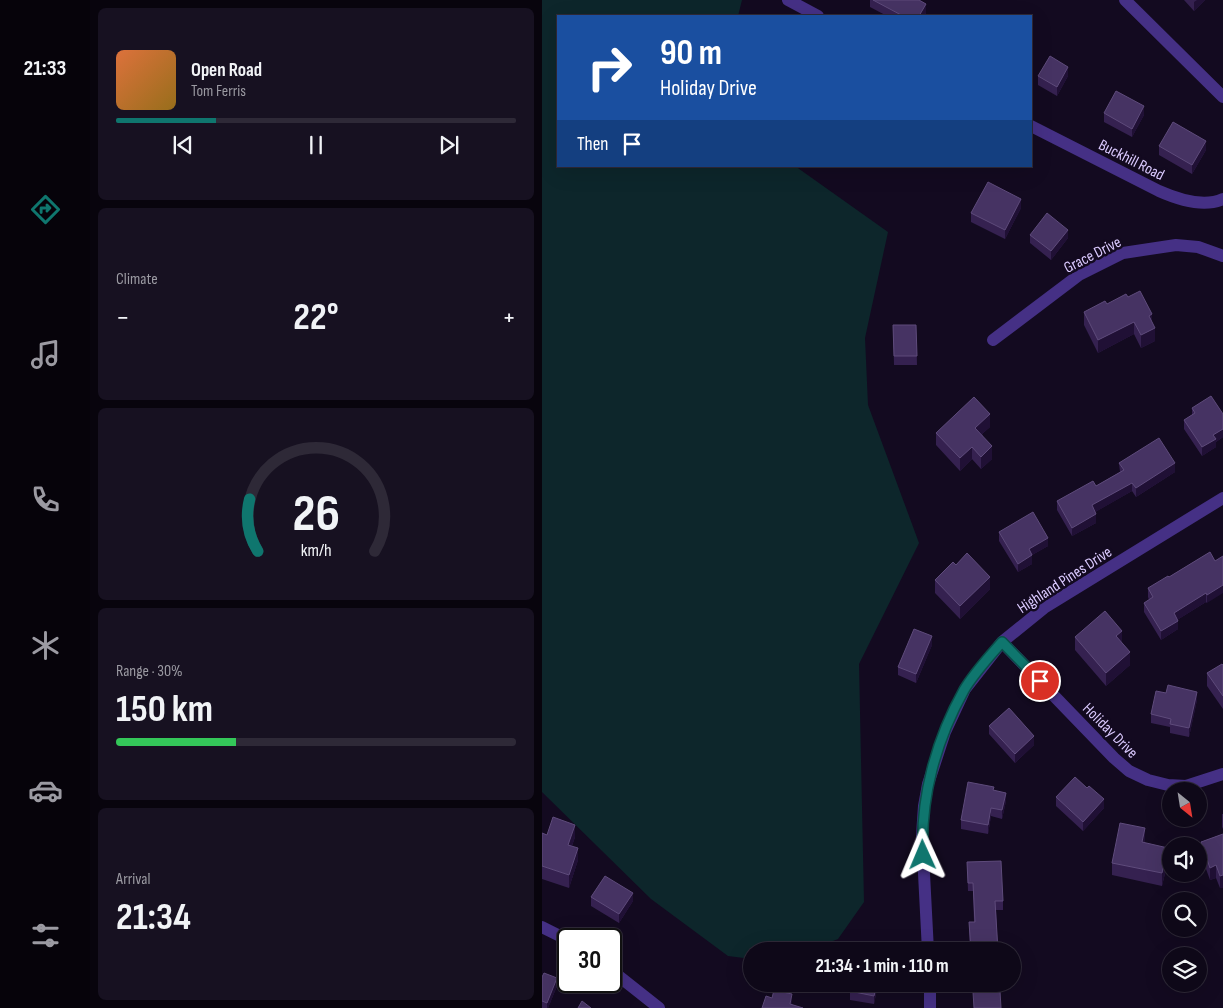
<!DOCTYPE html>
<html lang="en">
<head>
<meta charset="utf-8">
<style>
  :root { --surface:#0e0818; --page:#171121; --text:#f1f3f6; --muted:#9b9aa2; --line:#2e2937; --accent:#0f766e }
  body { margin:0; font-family:"Sofia Sans Condensed",sans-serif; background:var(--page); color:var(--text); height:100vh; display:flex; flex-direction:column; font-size:19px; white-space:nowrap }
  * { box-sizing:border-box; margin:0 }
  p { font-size:16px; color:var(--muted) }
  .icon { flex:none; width:28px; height:28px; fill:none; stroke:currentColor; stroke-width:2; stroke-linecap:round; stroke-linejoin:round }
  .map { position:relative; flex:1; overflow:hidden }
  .drawer { display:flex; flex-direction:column; gap:8px; padding:8px; background:#08040d; width:452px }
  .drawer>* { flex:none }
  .guide { position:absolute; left:15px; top:15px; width:475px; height:152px; border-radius:0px; box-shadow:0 5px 20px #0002,0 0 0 1px var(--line); background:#1a4fa0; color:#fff; overflow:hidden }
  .needle { width:32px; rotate:150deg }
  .buttons { position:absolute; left:620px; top:782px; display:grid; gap:10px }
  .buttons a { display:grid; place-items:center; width:45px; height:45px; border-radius:50%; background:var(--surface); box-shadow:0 5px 20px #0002,0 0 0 1px var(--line); font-size:25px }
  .speed { position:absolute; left:15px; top:928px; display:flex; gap:10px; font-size:25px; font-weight:700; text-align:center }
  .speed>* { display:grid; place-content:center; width:65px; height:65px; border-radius:50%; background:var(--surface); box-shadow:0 5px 20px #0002,0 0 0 1px var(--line); line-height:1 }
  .speed .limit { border:2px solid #111; border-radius:8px; background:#fff; color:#111 }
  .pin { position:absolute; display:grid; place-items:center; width:42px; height:42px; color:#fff; margin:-21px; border:2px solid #fff; border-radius:50%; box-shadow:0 1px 5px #0007 }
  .me { position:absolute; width:55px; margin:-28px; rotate:359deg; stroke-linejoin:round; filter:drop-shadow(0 0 4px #0008) }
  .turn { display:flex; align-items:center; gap:18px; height:105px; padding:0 20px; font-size:22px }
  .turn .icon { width:65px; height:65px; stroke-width:2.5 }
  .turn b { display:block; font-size:35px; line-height:42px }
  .then { display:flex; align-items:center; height:48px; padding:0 20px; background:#0003; gap:10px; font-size:19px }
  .big { font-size:38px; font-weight:700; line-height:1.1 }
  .drawer .card { flex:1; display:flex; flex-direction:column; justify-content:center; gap:8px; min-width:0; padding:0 18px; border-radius:8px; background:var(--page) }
  .drawer .dial { align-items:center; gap:0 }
  .dial svg { height:130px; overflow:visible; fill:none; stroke:var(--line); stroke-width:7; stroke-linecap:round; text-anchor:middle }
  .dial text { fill:var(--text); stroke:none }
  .song { display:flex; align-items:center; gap:15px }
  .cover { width:60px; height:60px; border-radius:8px; background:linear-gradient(135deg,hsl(20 70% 55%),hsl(40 70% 35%)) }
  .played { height:5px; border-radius:2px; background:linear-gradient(90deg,var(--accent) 25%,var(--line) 25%) }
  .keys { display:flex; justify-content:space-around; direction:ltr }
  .heat { display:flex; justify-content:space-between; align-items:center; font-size:28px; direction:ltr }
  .charge { height:8px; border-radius:4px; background:linear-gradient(90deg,#34c759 30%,var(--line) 0) }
  .trip { position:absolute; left:201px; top:942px; width:278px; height:50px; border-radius:25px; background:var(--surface); box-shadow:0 5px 20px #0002,0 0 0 1px var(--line); font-weight:700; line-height:50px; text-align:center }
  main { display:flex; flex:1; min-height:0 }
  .menu { display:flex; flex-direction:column; width:90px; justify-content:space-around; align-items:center; background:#06030a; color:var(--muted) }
  .menu .icon { width:35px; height:35px }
  .menu .current { color:var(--accent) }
  .menu b { font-size:22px; color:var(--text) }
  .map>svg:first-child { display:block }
</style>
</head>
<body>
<main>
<nav class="menu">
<b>21:33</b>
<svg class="icon current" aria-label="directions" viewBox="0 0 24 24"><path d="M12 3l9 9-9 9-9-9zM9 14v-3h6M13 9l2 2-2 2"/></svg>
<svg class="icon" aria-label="music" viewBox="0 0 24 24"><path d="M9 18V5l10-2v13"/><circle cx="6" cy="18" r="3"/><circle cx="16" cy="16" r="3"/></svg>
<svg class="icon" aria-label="phone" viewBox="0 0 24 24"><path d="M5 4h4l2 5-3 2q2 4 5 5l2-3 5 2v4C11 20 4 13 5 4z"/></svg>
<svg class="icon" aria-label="climate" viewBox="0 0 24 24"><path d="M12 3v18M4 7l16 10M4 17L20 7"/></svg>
<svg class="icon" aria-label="car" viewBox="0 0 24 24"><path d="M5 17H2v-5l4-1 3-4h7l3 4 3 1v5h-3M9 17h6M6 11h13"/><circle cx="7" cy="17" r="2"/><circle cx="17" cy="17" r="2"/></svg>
<svg class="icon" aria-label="filters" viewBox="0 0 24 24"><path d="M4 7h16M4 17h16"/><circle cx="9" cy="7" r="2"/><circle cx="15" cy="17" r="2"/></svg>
</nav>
<section class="drawer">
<div class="card">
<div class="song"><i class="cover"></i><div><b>Open Road</b><p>Tom Ferris</p></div></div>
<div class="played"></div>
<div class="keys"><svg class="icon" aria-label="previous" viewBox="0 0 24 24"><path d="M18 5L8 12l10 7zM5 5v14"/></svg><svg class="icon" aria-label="pause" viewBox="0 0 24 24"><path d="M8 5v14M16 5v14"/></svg><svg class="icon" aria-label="next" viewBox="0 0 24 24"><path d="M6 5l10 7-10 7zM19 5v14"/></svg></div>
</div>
<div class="card"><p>Climate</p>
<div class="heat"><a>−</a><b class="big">22°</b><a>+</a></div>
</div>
<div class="card dial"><svg viewBox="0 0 100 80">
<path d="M14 69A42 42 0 1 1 86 69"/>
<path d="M14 69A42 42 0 0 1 9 37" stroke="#0f766e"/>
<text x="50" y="56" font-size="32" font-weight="700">26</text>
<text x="50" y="72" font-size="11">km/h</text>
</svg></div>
<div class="card"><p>Range · 30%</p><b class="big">150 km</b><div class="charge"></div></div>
<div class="card"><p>Arrival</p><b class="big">21:34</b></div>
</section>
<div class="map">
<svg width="681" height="1008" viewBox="0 0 681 1008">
  <rect width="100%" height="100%" fill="#130a20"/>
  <path fill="#0d262b" d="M0,0H200L196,16H16V166H253L346,232L323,338L326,405L377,543L317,664L322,902L296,939L265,951H210V959L186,956L109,899L0,792Z"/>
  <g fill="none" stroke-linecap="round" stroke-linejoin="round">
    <path stroke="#453085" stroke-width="12" d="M246,0L276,16
      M583,0L681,97
      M489,126L617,191C635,199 661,208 681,199
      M451,340L537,275L581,253L634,245L656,247L681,256
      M460,642L572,758L587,771L606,780L626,785L644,786L681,774
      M0,927L26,940
      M386,951L380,835L382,806L386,784L403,732L423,689L460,642L502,608L681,498
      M69,970L117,1008
      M388,984V1008"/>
  </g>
  <path fill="#352150" d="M328,0H377L384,13L382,16H345L328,7Z
    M642,0H663L652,11Z
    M496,76H526L515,96L496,85Z
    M562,113L602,115L590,137L562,122Z
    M617,146L664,150L650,174L617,155Z
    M479,208L463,239L429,222V213Z
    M488,235L526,238L509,260L488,243Z
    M586,297L610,322L613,341L599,348L592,334L556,353L542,325V312Z
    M351,325H374L375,365H352Z
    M650,408L681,414V437L674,442V447L660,456L642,429V420L650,415Z
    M448,427L440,434L450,459L439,469L430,459L418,471L394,445V433Z
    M577,463L633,472L594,497L590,491L553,512L554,523L530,536L515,510V501L554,486L578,472Z
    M457,532L506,546L490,555V564L476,572L457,541Z
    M668,552L665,603L664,602L635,620L636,629L619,640L602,612V603L607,600L606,597V588L627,577Z
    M393,580L448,589L418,619L393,593Z
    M533,637L580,643L588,665L564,686L533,650Z
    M390,645L374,683L356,675V667Z
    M681,665V709L665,686V673Z
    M655,700L647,737L628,733V727L609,723V714Z
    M447,726L492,745L473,763L447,734Z
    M452,791L464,801L460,819L449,816L446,834L419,829V820Z
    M514,797L562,808L541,831L514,806Z
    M680,814H681V829L680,827Z
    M0,833L5,835L33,837L30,846L36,860L27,888L0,879Z
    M681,834V888H678L674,878L668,880L659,855V842Z
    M603,841L602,843L626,861L620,886L570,875V863Z
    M425,862L461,901V910H454L456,951H428L427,922H432L431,891H426Z
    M49,897L91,901L77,923L49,906Z
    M0,977L15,986L6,1008H0Z
    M336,984L332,1004L308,1000V991Z"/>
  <path fill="#201035" d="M655,0H663L652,11V2Z
    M384,4V13L382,16H377Z
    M526,67V76L515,96V87Z
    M602,106V115L590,137V129Z
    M664,141V150L650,174V165Z
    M479,199V208L463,239V230Z
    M526,230V238L509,260V251Z
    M610,314V327L607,316Z
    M592,322V334L556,353V340Z
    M613,328V341L599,348V335Z
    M448,414V427L433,440V428Z
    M681,429V437L674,442V447L660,456V447L671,435Z
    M450,446V459L439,469V457Z
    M430,447V459L418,471V458Z
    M633,463V472L594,497V488Z
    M590,483V491L550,514V505Z
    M554,514V523L530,536V528Z
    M506,538V546L490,555V564L476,572V564L487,549Z
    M448,577V589L418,619V606Z
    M681,585V593L665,603V595Z
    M664,593V602L632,622V613Z
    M636,621V629L619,640V631Z
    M580,631V644L574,636Z
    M390,636V645L374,683V674Z
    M588,652V665L564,686V673Z
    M655,692V700L647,737V728Z
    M492,736V745L473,763V754Z
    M464,793V801L460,819V810Z
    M562,799V808L541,831V822Z
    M449,808V816L446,834V825Z
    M33,825V837L26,857V845Z
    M603,828V841L600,855V842Z
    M36,848V860L27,888V875Z
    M626,848V861L620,886V873Z
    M674,865V878L668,880V868Z
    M681,875V888H678V876Z
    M91,893V901L77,923V914Z
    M15,978V986L6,1008H5V1003Z
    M335,984H336L332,1004V996Z
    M250,994V1007L248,1004Z"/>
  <path fill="#463363" stroke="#5e4b7b" d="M331,0H377L384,4L377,16H361Z
    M508,56L526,67L515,87L496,76Z
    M574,91L602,106L590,129L562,113Z
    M631,122L664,141L650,165L617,146Z
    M446,182L479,199L463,230L429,213Z
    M505,213L526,230L509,251L488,235Z
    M598,291L610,314L607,316L613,328L599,335L592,322L556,340L542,312L563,301L565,304L584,294L586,297Z
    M351,325H374L375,356H352Z
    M669,396L681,414V429L671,435L674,439L660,447L642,420L653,413L650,408Z
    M432,397L448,414L433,428L450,446L439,457L430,447L418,458L394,433Z
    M617,438L633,463L594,488L590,483L550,505L554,514L530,528L515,501L551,481L554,486L582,470L577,463Z
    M491,512L506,538L487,549L490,555L476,564L457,532Z
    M668,552L673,561L681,556V585L665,595L664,593L632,613L636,621L619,631L602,603L611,597L606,588L626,576L627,577Z
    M425,553L448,577L418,606L393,580L411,562L414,565Z
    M563,611L580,631L574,636L588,652L564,673L533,637Z
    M372,629L390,636L374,674L356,667Z
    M680,664L681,665V696L665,673Z
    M626,685L655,692L647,728L628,724L629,719L609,714L614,691L624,693Z
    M467,708L492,736L473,754L447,726Z
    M533,777L545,788L547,786L562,799L541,822L514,797Z
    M426,782L452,787L451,790L464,793L460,810L449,808L446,825L419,820Z
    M11,817L33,825L26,845L36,848L27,875L0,866V833L5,835Z
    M578,823L603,828L600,842L626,848L620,873L570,863Z
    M681,834V875L678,876L674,865L668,868L659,842Z
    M459,861L461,901H453L456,951H429L427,922H433L431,883H426L425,862Z
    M63,876L91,893L77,914L49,897Z
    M2,973L15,978L5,1003L0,1001V977Z
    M309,984H335L332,996L308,991Z
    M232,990L250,994L248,1004L261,1008H220L224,996L230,998Z
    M458,991L459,1008H432L431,992Z
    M40,1001L49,1008H36Z"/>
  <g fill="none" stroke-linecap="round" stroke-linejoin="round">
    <g stroke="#0a4d48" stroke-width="12">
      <path id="route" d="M381,855C378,798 394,740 422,690C432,673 447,657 460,642L498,681"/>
    </g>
    <use href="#route" stroke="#0f766e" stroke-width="9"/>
  </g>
  <g text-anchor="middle" stroke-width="5" stroke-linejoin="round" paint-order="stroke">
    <g font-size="16" fill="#dbcaff" stroke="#130a20">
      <text transform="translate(590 159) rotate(27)" y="6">Buckhill Road</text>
      <text transform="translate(550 254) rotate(-27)" y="6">Grace Drive</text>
      <text transform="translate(522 579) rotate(-33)" y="6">Highland Pines Drive</text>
      <text transform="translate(569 730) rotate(45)" y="6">Holiday Drive</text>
    </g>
  </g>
</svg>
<div class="buttons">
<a><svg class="needle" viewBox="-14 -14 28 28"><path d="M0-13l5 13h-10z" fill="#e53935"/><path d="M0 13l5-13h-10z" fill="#9b9aa2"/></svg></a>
<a><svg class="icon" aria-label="sound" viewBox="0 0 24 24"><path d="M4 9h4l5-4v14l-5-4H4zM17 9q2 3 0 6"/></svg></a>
<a><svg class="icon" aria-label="search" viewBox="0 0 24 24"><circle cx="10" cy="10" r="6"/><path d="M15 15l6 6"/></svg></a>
<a><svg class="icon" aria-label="layers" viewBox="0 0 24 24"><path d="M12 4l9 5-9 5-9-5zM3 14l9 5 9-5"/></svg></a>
</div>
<div class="speed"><div class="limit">30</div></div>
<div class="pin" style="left:498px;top:681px;background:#d93025"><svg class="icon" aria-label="arrive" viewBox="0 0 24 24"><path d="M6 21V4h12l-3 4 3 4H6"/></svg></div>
<svg class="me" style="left:381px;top:855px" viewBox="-20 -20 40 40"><path d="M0-17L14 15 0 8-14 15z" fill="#0f766e" stroke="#fff" stroke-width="4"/></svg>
<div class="trip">21:34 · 1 min · 110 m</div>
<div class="guide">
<div class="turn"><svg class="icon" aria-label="right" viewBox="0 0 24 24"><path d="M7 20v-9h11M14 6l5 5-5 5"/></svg><div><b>90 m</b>Holiday Drive</div></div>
<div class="then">Then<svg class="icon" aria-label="arrive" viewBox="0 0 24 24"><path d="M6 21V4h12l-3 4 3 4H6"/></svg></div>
</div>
</div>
</main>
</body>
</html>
